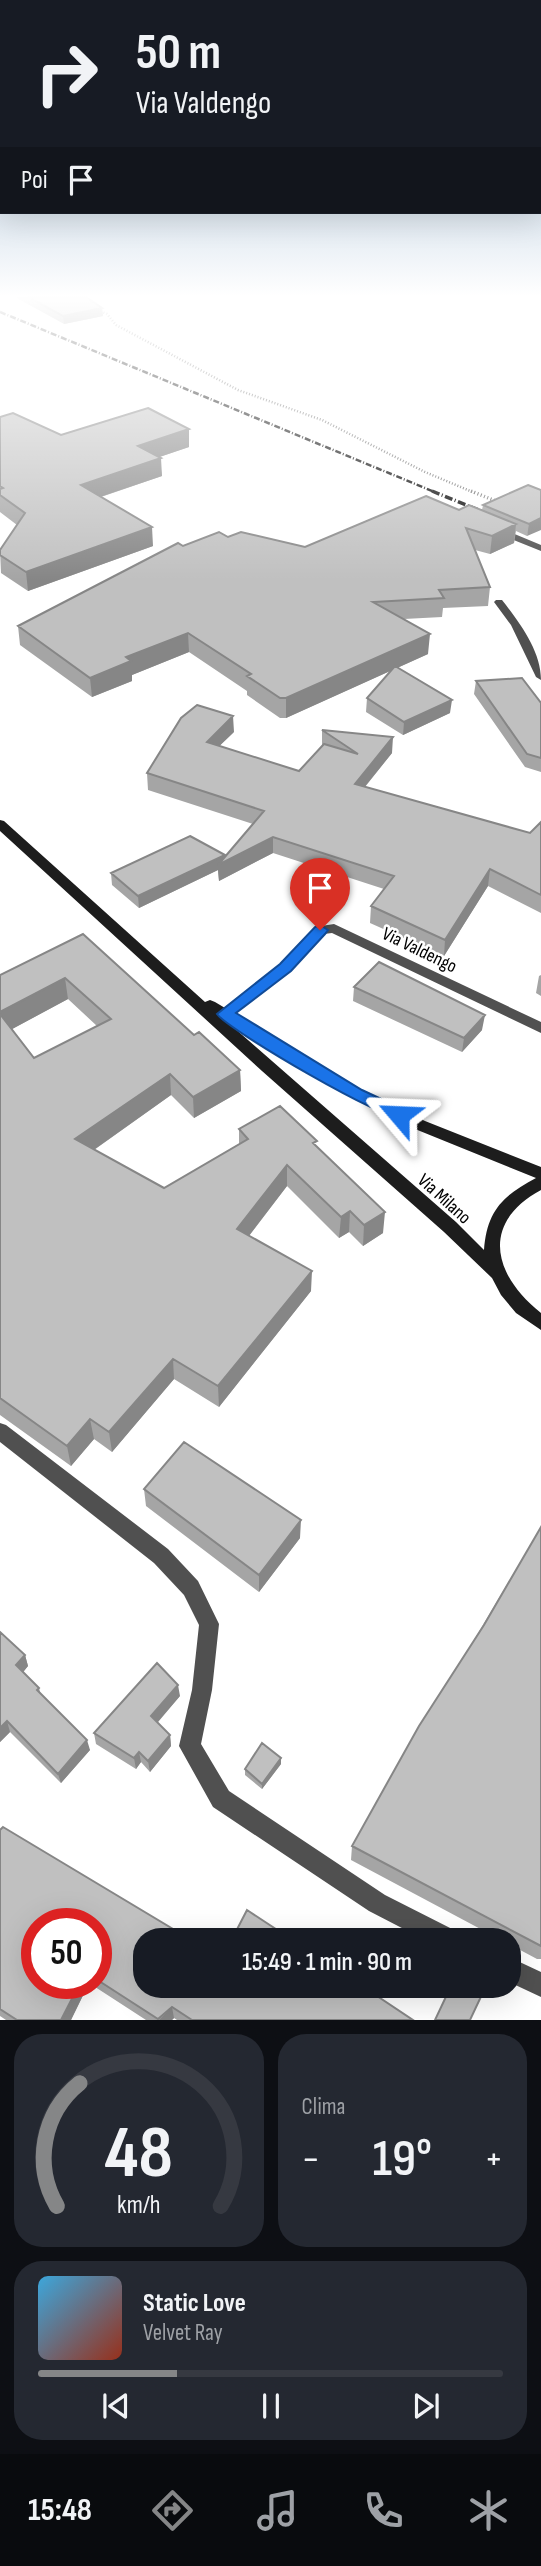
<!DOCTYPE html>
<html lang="it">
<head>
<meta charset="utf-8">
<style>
  :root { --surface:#171b24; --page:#242831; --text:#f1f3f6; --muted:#9ea1a6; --line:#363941; --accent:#858687 }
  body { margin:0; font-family:"Sofia Sans Condensed",sans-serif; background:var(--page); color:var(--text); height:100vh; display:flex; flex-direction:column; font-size:26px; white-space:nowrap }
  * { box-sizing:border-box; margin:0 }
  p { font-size:23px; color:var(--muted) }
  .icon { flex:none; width:38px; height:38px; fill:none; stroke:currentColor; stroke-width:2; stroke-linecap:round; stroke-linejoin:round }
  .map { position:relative; height:2020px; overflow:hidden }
  .details { display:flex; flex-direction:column; gap:14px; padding:14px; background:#0d0f14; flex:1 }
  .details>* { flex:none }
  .top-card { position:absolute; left:0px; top:0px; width:542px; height:214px; box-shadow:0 7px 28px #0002; background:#171b24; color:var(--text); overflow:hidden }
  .speed { position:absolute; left:21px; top:1908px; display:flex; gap:14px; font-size:35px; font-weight:700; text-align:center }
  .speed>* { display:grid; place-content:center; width:91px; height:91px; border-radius:50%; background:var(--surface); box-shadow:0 7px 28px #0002; line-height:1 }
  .speed .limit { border:10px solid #d22; background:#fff; color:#111 }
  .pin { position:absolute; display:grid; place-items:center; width:60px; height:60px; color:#fff; margin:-72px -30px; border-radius:50% 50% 50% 0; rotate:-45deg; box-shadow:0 0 7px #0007 }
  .pin .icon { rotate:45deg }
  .me { position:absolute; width:77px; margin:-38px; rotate:296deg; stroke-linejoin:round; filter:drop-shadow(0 0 5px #0008) }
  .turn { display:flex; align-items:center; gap:24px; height:147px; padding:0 21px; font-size:32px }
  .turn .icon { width:91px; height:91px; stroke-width:2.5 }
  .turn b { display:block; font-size:49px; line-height:60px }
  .then { display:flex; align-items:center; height:66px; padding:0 21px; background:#0003; gap:14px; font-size:26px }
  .big { font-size:52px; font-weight:600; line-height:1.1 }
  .details .widget { flex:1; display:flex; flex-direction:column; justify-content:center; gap:10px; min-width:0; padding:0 24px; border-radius:28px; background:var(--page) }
  .details .dial { align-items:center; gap:0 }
  .dial svg { height:182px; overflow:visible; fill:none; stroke:var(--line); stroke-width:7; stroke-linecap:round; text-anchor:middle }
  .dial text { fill:var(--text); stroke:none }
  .song { display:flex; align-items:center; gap:21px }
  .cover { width:84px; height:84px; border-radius:10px; background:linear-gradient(135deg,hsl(200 70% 55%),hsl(10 70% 35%)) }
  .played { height:7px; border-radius:4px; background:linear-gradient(90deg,var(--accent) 30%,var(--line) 30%) }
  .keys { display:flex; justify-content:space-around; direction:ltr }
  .heat { display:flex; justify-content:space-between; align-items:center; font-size:38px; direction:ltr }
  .details .tiles { flex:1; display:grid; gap:14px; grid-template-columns:1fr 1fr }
  .widget:last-child { grid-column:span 2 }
  .trip { position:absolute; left:133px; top:1928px; width:388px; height:70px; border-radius:28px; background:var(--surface); box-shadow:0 7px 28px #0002; font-weight:600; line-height:70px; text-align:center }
  .tab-bar { display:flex; height:112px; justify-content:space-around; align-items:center; background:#090b0e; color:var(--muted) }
  .tab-bar .icon { width:49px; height:49px }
  .tab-bar .on { color:var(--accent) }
  .tab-bar b { font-size:32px; color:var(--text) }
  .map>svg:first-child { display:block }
</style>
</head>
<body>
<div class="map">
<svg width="541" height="2020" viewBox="0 0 541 2020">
  <rect width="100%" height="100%" fill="#fff"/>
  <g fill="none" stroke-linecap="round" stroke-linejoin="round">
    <path stroke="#727272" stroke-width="2.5" stroke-dasharray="1 2" stroke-linecap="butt" d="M98,310L107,314L116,325L238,390L322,420L425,472L475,493"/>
    <path stroke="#727272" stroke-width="3.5" stroke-dasharray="1 2.5" stroke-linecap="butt" d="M471,491L498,502"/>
    <path fill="#505050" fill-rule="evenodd" d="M494,528H500L541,545V551L494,532Z
      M496,600H502C520,623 541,651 541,680L536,677L511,625L494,602Z
      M334,924L541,1022V1033L332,933L324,934L290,970L230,1017H220L218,1014L220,1011L280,964L315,927Z
      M0,1423L6,1425L168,1549L198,1581L219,1624L212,1690L201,1744L229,1791L385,1895L460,1933L464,1941H427L369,1911L213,1807L179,1746L192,1690L199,1625L184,1595L154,1563L0,1442Z
      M509,1957L541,1972V1997L509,1982Z"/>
    <path fill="#1d1d1d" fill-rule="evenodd" d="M0,820L4,821L205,1002L210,1000L215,1002L362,1090L425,1121L541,1167V1190C480,1223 493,1275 541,1313V1330L516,1313L501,1295L492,1278L444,1232L262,1071L0,831ZM225,1020L352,1098L415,1129L536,1178C502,1196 487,1211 484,1250L456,1222Z"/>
    <path stroke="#000" stroke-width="2.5" stroke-dasharray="6 2 1 2" stroke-linecap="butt" d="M0,312L437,493"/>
    <path stroke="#000" stroke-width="3.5" stroke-dasharray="8 2.5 1 2.5" stroke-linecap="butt" d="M432,491L486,513"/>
  </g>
  <path fill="#a5a5a5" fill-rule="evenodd" d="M15,297H86L102,308L103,316L64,324Z
    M0,417L61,435L189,447L159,457L162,476L101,497L153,546L28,591L1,573L0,550L17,525L0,512Z
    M541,490L527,536L516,531L514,543L490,554L475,550L490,587L488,606L443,608L442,617L404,619L428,654L397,668L450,713L403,735L366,712L367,698L392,670L286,718H280L247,695V691L189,652L132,675V681L92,697L20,645L18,626L183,546L228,537L305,547L459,510H482L483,505Z
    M476,681L541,703V772L525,767L474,694Z
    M322,730L392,753L365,787L530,833L541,822V913L488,886L444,956L370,923L371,906L384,889L273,853L219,881L218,870L139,908L112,885L111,873L225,855V857L253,824L148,790L147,773L234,732L219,746L299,771L322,746Z
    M83,934L194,1035L240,1070L241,1091L194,1118L171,1095L94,1150L164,1188L239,1144V1129L317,1147L383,1233L363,1246L349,1232L339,1238L287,1186L249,1236L311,1291L219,1407L174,1379L112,1452L94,1439L71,1466L0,1415V975ZM68,999L97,1026L34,1058L12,1029Z
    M541,975V996L536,993L539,976Z
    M354,987L482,1030L462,1052L353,1001Z
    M144,1489L300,1538L259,1592L146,1506Z
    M541,1527V1959H537L509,1944V1941H503L351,1860L352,1846Z
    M0,1632L25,1655L28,1666L23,1672L39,1688L41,1695L90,1750L61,1783L10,1732L0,1742Z
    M180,1696L157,1722L170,1735L171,1746L150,1772L141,1762L136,1769L96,1744L94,1733Z
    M281,1764L262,1789L245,1775V1769Z
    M0,1830L145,1941L413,2020H177L174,2018L172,2020H146L89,1983L71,2020H6L0,2016ZM96,1923V1983H37Z"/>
  <path fill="#868686" d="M102,308L103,316L64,324L63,316Z
    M189,429V447L139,464L138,446Z
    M161,458L162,476L82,503L81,485Z
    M541,518V530L527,536L529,524Z
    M516,524L514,543L490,554L492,536Z
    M152,527L153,546L28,591L26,572Z
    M188,633L189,652L132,675V681L92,697L90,678L126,657Z
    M430,634L428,654L286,718V698Z
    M452,700L450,713L403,735L404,722Z
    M233,716L234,732L207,758V742Z
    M393,737L392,753L354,800L355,784Z
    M273,837V853L219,881L218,870L139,908L138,896L225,855V861Z
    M490,869L488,886L444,956L445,940Z
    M65,978L68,999L3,1034L0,1020V1012Z
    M485,1015L482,1030L462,1052L464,1038Z
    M240,1070L241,1091L194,1118L193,1097Z
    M170,1074L171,1095L78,1161L75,1139Z
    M287,1165V1186L238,1250L237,1229Z
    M350,1211L349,1232L339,1238L341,1217Z
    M385,1212L383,1233L363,1246L364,1225Z
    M312,1271L311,1291L219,1407L218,1386Z
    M173,1359L174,1379L112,1452L109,1432Z
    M90,1419L94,1439L71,1466L67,1446Z
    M301,1520L300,1538L259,1592V1575Z
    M25,1655L28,1666L20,1676L16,1665Z
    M178,1685L180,1696L153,1728L151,1716Z
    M7,1721L10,1732L0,1742V1728Z
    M170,1735L171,1746L150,1772L148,1761Z
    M87,1740L90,1750L61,1783L58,1774Z
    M139,1752L141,1762L136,1769L134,1758Z
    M281,1758V1764L262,1789V1784Z
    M80,1983H89L71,2020H61Z
    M172,2007L174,2018L172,2020H159Z"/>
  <path fill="#c0c0c0" stroke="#868686" stroke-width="2" d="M28,297H86L102,308L63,316Z
    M148,408L189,429L138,446L161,458L81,485L152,527L26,572L0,555V550L25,513L0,495V489L3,488L0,486V417L13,413L61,435Z
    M528,485L541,490V518L529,524L483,505Z
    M426,496L459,510L469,505L516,524L492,536L466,528L490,587L439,590L444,598L373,602L430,634L286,698H280L247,676L251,674L188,633L126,657L131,661L90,678L18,626L178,543L183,546L219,532L228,537L241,532L305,547Z
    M395,666L452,700L404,722L367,698Z
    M522,678L541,703V758L527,754L476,681Z
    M197,705L233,716L207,742L299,771L324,744L358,754L322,730L393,737L355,784L530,833L541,822V895L490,869L445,940L371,906L394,876L273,837L218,865L264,811L147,773L181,718Z
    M190,836L225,855L138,896L111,873Z
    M83,934L194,1035L199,1032L240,1070L193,1097L170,1074L75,1139L164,1188L248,1139L239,1129L280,1106L317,1141L313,1143L385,1212L364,1225L350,1211L341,1217L287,1165L237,1229L312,1271L218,1386L173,1359L109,1432L90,1419L67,1446L0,1398V1014L34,1058L111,1019L65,978L0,1012V975Z
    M379,962L485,1015L464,1038L354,987Z
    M184,1442L301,1520L259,1575L144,1489Z
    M541,1527V1946L352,1846L419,1726L484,1625Z
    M0,1632L25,1655L16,1665L39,1688L37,1690L87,1740L58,1774L7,1721L0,1728Z
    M157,1663L178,1685L151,1716L170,1735L148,1761L139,1752L134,1758L94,1733Z
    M262,1743L281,1758L262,1784L245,1769Z
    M3,1827L193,1941H145V1986H362L413,2020H192L172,2007L158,2019L96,1979V1923H37V1983H80L61,2020H17L0,2009V1830Z
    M247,1910L294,1941H231Z
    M451,1986H486L470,2020H435Z"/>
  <linearGradient id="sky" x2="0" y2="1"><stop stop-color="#8aabca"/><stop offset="0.51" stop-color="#fff"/><stop offset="1" stop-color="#fff" stop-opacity="0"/></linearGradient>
  <rect width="541" height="580" fill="url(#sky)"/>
  <path fill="#1a73e8" stroke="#114b97" stroke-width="2" d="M320,925L328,930L325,934L291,971L236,1013L362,1090L405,1110L408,1115L405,1119C389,1124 228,1030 217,1014L280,964L315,927Z"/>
  <g text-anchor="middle" stroke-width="5" stroke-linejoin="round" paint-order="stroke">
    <g font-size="19" fill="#000" stroke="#fff">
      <text transform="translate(420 949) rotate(26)" y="7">Via Valdengo</text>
      <text transform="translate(445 1198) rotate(42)" y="7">Via Milano</text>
    </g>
  </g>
</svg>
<div class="speed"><div class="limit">50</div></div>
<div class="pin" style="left:320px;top:930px;background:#d93025"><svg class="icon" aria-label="arrive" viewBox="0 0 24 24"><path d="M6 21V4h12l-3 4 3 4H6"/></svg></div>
<svg class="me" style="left:399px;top:1115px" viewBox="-20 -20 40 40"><path d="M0-17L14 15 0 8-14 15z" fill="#1a73e8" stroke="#fff" stroke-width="4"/></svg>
<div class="trip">15:49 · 1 min · 90 m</div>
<div class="top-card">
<div class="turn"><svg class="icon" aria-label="right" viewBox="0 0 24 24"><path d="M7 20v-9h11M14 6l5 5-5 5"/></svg><div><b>50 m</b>Via Valdengo</div></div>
<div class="then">Poi<svg class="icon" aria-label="arrive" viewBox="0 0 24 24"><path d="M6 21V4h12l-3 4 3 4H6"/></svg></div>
</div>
</div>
<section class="details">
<div class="tiles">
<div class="widget dial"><svg viewBox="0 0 100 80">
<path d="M14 69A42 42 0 1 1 86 69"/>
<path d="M14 69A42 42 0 0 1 24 15" stroke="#858687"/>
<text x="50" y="56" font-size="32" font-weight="700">48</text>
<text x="50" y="72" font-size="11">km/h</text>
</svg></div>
<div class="widget"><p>Clima</p>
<div class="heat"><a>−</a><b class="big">19°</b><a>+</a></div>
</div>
<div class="widget">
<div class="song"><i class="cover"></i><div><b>Static Love</b><p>Velvet Ray</p></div></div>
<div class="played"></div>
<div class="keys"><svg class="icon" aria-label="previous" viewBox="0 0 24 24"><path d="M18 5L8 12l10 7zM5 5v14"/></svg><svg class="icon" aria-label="pause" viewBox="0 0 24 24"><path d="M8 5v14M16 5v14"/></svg><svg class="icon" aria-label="next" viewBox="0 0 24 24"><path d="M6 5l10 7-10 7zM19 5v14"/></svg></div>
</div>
</div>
</section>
<nav class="tab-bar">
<b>15:48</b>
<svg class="icon on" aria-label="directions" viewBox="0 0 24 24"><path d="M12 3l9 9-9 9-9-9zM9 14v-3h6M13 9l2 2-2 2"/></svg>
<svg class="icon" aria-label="music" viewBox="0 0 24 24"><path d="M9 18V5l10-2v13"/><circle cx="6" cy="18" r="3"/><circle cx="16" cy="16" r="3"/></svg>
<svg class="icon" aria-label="phone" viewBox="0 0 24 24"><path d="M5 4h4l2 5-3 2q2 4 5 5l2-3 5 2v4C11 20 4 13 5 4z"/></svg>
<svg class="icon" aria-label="climate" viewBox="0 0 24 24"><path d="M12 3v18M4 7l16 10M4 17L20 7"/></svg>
</nav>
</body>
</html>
